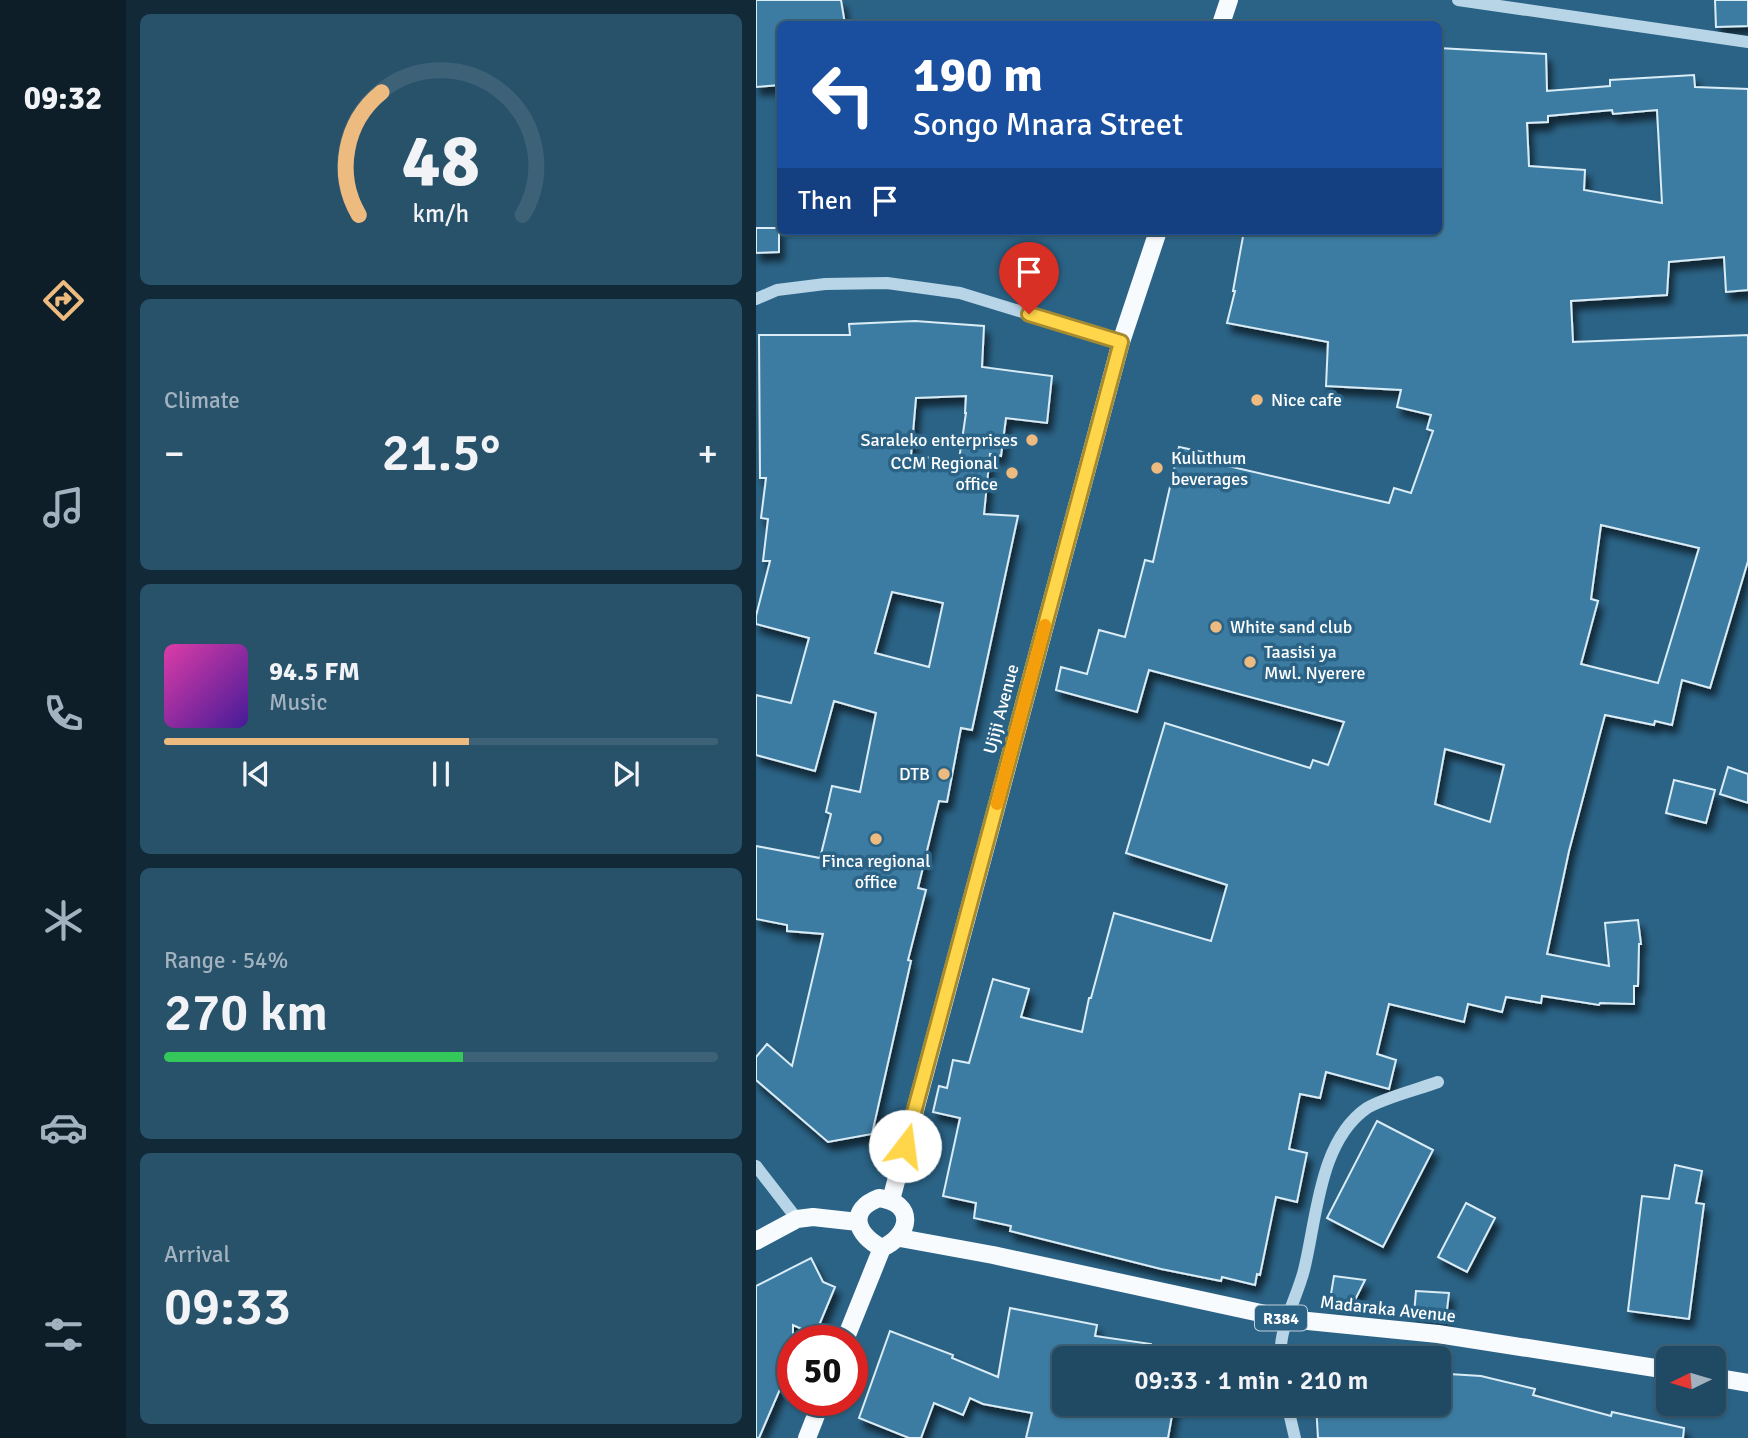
<!DOCTYPE html>
<html lang="en">
<head>
<meta charset="utf-8">
<style>
  :root { --surface:#204a64; --page:#28516a; --text:#f1f3f6; --muted:#a2b3bf; --line:#3d6278; --accent:#edba7f }
  body { margin:0; font-family:Signika,sans-serif; background:var(--page); color:var(--text); height:100vh; display:flex; flex-direction:column; font-size:26px; white-space:nowrap }
  * { box-sizing:border-box; margin:0 }
  p { font-size:23px; color:var(--muted) }
  .icon { flex:none; width:38px; height:38px; fill:none; stroke:currentColor; stroke-width:2; stroke-linecap:round; stroke-linejoin:round }
  .map { position:relative; flex:1; overflow:hidden }
  .side { display:flex; flex-direction:column; gap:14px; padding:14px; background:#122937; width:630px }
  .side>* { flex:none }
  .hud { position:absolute; left:21px; top:21px; width:665px; height:214px; border-radius:10px; box-shadow:0 2px 5px #0004,0 0 0 2px var(--line); background:#1a4fa0; color:#fff; overflow:hidden }
  .needle { width:46px; rotate:265deg }
  .controls { position:absolute; left:900px; top:1346px; display:grid; gap:14px }
  .controls a { display:grid; place-items:center; width:70px; height:70px; border-radius:10px; background:var(--surface); box-shadow:0 2px 5px #0004,0 0 0 2px var(--line); font-size:35px }
  .speed { position:absolute; left:21px; top:1325px; display:flex; gap:14px; font-size:35px; font-weight:700; text-align:center }
  .speed>* { display:grid; place-content:center; width:91px; height:91px; border-radius:50%; background:var(--surface); box-shadow:0 2px 5px #0004,0 0 0 2px var(--line); line-height:1 }
  .speed .limit { border:10px solid #d22; background:#fff; color:#111 }
  .pin { position:absolute; display:grid; place-items:center; width:60px; height:60px; color:#fff; margin:-72px -30px; border-radius:50% 50% 50% 0; rotate:-45deg; box-shadow:0 0 7px #0007 }
  .pin .icon { rotate:45deg }
  .me { position:absolute; width:77px; margin:-38px; rotate:15deg; stroke-linejoin:round; filter:drop-shadow(0 0 5px #0008) }
  .turn { display:flex; align-items:center; gap:24px; height:147px; padding:0 21px; font-size:32px }
  .turn .icon { width:91px; height:91px; stroke-width:2.5 }
  .turn b { display:block; font-size:49px; line-height:60px }
  .then { display:flex; align-items:center; height:66px; padding:0 21px; background:#0003; gap:14px; font-size:26px }
  .big { font-size:52px; font-weight:600; line-height:1.1 }
  .side .tile { flex:1; display:flex; flex-direction:column; justify-content:center; gap:10px; min-width:0; padding:0 24px; border-radius:10px; background:var(--page) }
  .side .dial { align-items:center; gap:0 }
  .dial svg { height:182px; overflow:visible; fill:none; stroke:var(--line); stroke-width:7; stroke-linecap:round; text-anchor:middle }
  .dial text { fill:var(--text); stroke:none }
  .song { display:flex; align-items:center; gap:21px }
  .cover { width:84px; height:84px; border-radius:10px; background:linear-gradient(135deg,hsl(320 70% 55%),hsl(260 70% 35%)) }
  .played { height:7px; border-radius:4px; background:linear-gradient(90deg,var(--accent) 55%,var(--line) 55%) }
  .keys { display:flex; justify-content:space-around; direction:ltr }
  .heat { display:flex; justify-content:space-between; align-items:center; font-size:38px; direction:ltr }
  .charge { height:10px; border-radius:5px; background:linear-gradient(90deg,#34c759 54%,var(--line) 0) }
  .trip { position:absolute; left:296px; top:1346px; width:399px; height:70px; border-radius:10px; background:var(--surface); box-shadow:0 2px 5px #0004,0 0 0 2px var(--line); font-weight:600; line-height:70px; text-align:center }
  main { display:flex; flex:1; min-height:0 }
  .tab-bar { display:flex; flex-direction:column; width:126px; justify-content:space-around; align-items:center; background:#0d1e28; color:var(--muted) }
  .tab-bar .icon { width:49px; height:49px }
  .tab-bar .current { color:var(--accent) }
  .tab-bar b { font-size:32px; color:var(--text) }
  .map>svg:first-child { display:block }
</style>
</head>
<body>
<main>
<nav class="tab-bar">
<b>09:32</b>
<svg class="icon current" aria-label="directions" viewBox="0 0 24 24"><path d="M12 3l9 9-9 9-9-9zM9 14v-3h6M13 9l2 2-2 2"/></svg>
<svg class="icon" aria-label="music" viewBox="0 0 24 24"><path d="M9 18V5l10-2v13"/><circle cx="6" cy="18" r="3"/><circle cx="16" cy="16" r="3"/></svg>
<svg class="icon" aria-label="phone" viewBox="0 0 24 24"><path d="M5 4h4l2 5-3 2q2 4 5 5l2-3 5 2v4C11 20 4 13 5 4z"/></svg>
<svg class="icon" aria-label="climate" viewBox="0 0 24 24"><path d="M12 3v18M4 7l16 10M4 17L20 7"/></svg>
<svg class="icon" aria-label="car" viewBox="0 0 24 24"><path d="M5 17H2v-5l4-1 3-4h7l3 4 3 1v5h-3M9 17h6M6 11h13"/><circle cx="7" cy="17" r="2"/><circle cx="17" cy="17" r="2"/></svg>
<svg class="icon" aria-label="filters" viewBox="0 0 24 24"><path d="M4 7h16M4 17h16"/><circle cx="9" cy="7" r="2"/><circle cx="15" cy="17" r="2"/></svg>
</nav>
<section class="side">
<div class="tile dial"><svg viewBox="0 0 100 80">
<path d="M14 69A42 42 0 1 1 86 69"/>
<path d="M14 69A42 42 0 0 1 24 15" stroke="#edba7f"/>
<text x="50" y="56" font-size="32" font-weight="700">48</text>
<text x="50" y="72" font-size="11">km/h</text>
</svg></div>
<div class="tile"><p>Climate</p>
<div class="heat"><a>−</a><b class="big">21.5°</b><a>+</a></div>
</div>
<div class="tile">
<div class="song"><i class="cover"></i><div><b>94.5 FM</b><p>Music</p></div></div>
<div class="played"></div>
<div class="keys"><svg class="icon" aria-label="previous" viewBox="0 0 24 24"><path d="M18 5L8 12l10 7zM5 5v14"/></svg><svg class="icon" aria-label="pause" viewBox="0 0 24 24"><path d="M8 5v14M16 5v14"/></svg><svg class="icon" aria-label="next" viewBox="0 0 24 24"><path d="M6 5l10 7-10 7zM19 5v14"/></svg></div>
</div>
<div class="tile"><p>Range · 54%</p><b class="big">270 km</b><div class="charge"></div></div>
<div class="tile"><p>Arrival</p><b class="big">09:33</b></div>
</section>
<div class="map">
<svg width="992" height="1438" viewBox="0 0 992 1438">
  <defs>
    <filter id="shadow"><feDropShadow dx="4.5" dy="8" stdDeviation="3.5" flood-color="#0009"/></filter>
  </defs>
  <rect width="100%" height="100%" fill="#2b6386"/>
  <path fill="#3c7ca2" stroke="#daecf6" stroke-width="2" fill-rule="evenodd" filter="url(#shadow)" d="M0,0H85L89,24H24V85L0,87Z
    M959,0H992V26L960,27Z
    M682,48L790,54L791,91L854,86V80L938,75L939,87L992,89V290L970,292L968,257L913,262L911,295L815,301L817,342L992,335V561L954,688L926,680L916,725L899,721L898,725L849,715L813,851L791,954L853,966L849,923L882,920L885,944H883L882,986H878V1004L844,1003L843,1005L786,996L785,1003L750,997L746,1012L712,1004L708,1022L633,1004L621,1054L640,1060L633,1089L570,1072L564,1098L544,1094L533,1149L551,1153L541,1202L520,1197L504,1275L501,1274L499,1285L466,1277L465,1281L405,1269L254,1231L255,1226L218,1218L220,1203L187,1196L204,1118L177,1112L183,1086L191,1088L197,1060L213,1063L237,979L273,989L265,1017L326,1032L333,998H335L358,913L455,941L471,885L370,853L409,723L554,768L557,760L572,765L588,722L393,670L381,712L300,690L305,667L331,674L343,630L369,637L389,560L397,562L423,447L447,452L446,460L633,503L638,488L655,493L677,431L671,429L675,415L641,407L645,390L570,386L572,342L471,323L479,291H477L488,231H682ZM856,110L857,114L901,110L906,203L828,190L829,170L773,166L771,123L792,122V116ZM845,525L943,548L902,683L825,664L842,601L835,599ZM689,749L748,765L734,822L679,804Z
    M0,228H23V252L0,253Z
    M159,321L228,326L226,367L296,376L291,423L250,418L245,456L234,454L228,514L262,516L216,730L205,728L191,802L183,801L162,888L170,890L152,960L155,961L116,1134L72,1142L0,1080V1057L11,1044L36,1066L67,934L31,931V925L0,919V846L64,858L75,814L70,812L76,786L104,792L120,713L78,701L59,771L0,755V695L35,703L53,638L0,624V616L14,561H7L12,519L5,518L10,478H4L3,335H94L93,324ZM210,396L209,413H210L203,460L155,456L160,398ZM136,592L187,603L173,667L119,653Z
    M972,767L992,774V803L964,794Z
    M918,780L959,790L950,823L910,813Z
    M621,1121L677,1150L627,1247L571,1218Z
    M919,1165L946,1171L940,1203L948,1204L933,1319L872,1311L886,1196L913,1199Z
    M710,1203L739,1218L711,1272L682,1257Z
    M55,1258L67,1282L79,1287L59,1335L37,1325V1359L3,1438H0V1286Z
    M578,1276L609,1280L597,1304L574,1300Z
    M660,1291L693,1293L690,1318L658,1314Z
    M254,1308L341,1325L339,1336L395,1344L394,1358H308V1404H418L412,1438H270L276,1413L227,1404L214,1398L207,1415L178,1403L165,1438H153L103,1418L134,1331L197,1355L196,1358L242,1377Z
    M693,1374L725,1376L779,1389L777,1395L855,1416L856,1412L928,1428L927,1438H562L560,1404H682V1394H692Z"/>
  <g fill="none" stroke-linecap="round" stroke-linejoin="round">
    <path stroke="#b7d5e7" stroke-width="12" d="M702,0L992,42
      M0,299L21,290L69,284L131,283L204,293L365,342
      M0,1166L41,1219
      M525,1358C522,1329 541,1298 548,1270C561,1218 563,1141 611,1108C627,1098 663,1089 682,1082
      M531,1404L539,1438"/>
    <path stroke="#f8fbfe" stroke-width="18" d="M465,24L473,0
      M123,1198C160,1203 155,1235 126,1248C100,1235 91,1210 123,1198Z
      M135,1200L365,342L402,231
      M144,1238L237,1255L532,1319L682,1334L912,1370
      M0,1241L41,1219L57,1217L102,1222
      M89,1340L126,1248
      M957,1377L992,1383
      M51,1438L66,1400"/>
  </g>
  <g fill="none" stroke-linecap="round" stroke-linejoin="round">
    <g stroke="#a68a30" stroke-width="18">
      <path id="route" d="M149,1146L365,342L273,314"/>
    </g>
    <use href="#route" stroke="#ffd54a" stroke-width="12"/>
    <path stroke="#f59e0b" stroke-width="12" d="M241,804L289,625"/>
  </g>
  <g fill="#edba7f" stroke="#2b6386" stroke-width="2.5">
    <circle cx="501" cy="400" r="7"/>
    <circle cx="276" cy="440" r="7"/>
    <circle cx="401" cy="468" r="7"/>
    <circle cx="256" cy="473" r="7"/>
    <circle cx="460" cy="627" r="7"/>
    <circle cx="494" cy="662" r="7"/>
    <circle cx="188" cy="774" r="7"/>
    <circle cx="120" cy="839" r="7"/>
  </g>
  <g text-anchor="middle" stroke-width="7" stroke-linejoin="round" paint-order="stroke">
    <rect fill="#2b6386" stroke="#bfd0db" stroke-width="2" x="499" y="1305.5" width="52" height="25" rx="5"/>
    <g font-size="16" font-weight="bold" fill="#fff">
      <text x="525" y="1324">R384</text>
    </g>
    <g font-size="18" fill="#fff" stroke="#2b6386" text-anchor="start">
      <text x="515" y="406">Nice cafe</text>
      <text x="262" y="446" text-anchor="end">Saraleko enterprises</text>
      <text x="415" y="464">Kuluthum<tspan x="415" dy="21">beverages</tspan></text>
      <text x="242" y="469" text-anchor="end">CCM Regional<tspan x="242" dy="21">office</tspan></text>
      <text x="474" y="633">White sand club</text>
      <text x="508" y="658">Taasisi ya<tspan x="508" dy="21">Mwl. Nyerere</tspan></text>
      <text x="174" y="780" text-anchor="end">DTB</text>
      <text x="120" y="867" text-anchor="middle">Finca regional<tspan x="120" dy="21">office</tspan></text>
    </g>
    <g font-size="18" fill="#fff" stroke="#2b6386">
      <text transform="translate(245 709) rotate(-75)" y="6">Ujiji Avenue</text>
      <text transform="translate(632 1309) rotate(6)" y="6">Madaraka Avenue</text>
    </g>
  </g>
</svg>
<div class="controls">
<a><svg class="needle" viewBox="-14 -14 28 28"><path d="M0-13l5 13h-10z" fill="#e53935"/><path d="M0 13l5-13h-10z" fill="#a2b3bf"/></svg></a>
</div>
<div class="speed"><div class="limit">50</div></div>
<div class="pin" style="left:273px;top:314px;background:#d93025"><svg class="icon" aria-label="arrive" viewBox="0 0 24 24"><path d="M6 21V4h12l-3 4 3 4H6"/></svg></div>
<svg class="me" style="left:149px;top:1146px" viewBox="-20 -20 40 40"><circle r="19" fill="#fff"/><path d="M0-13L10 11 0 6-10 11z" fill="#ffd54a"/></svg>
<div class="trip">09:33 · 1 min · 210 m</div>
<div class="hud">
<div class="turn"><svg class="icon" aria-label="left" viewBox="0 0 24 24"><path d="M17 20v-9H6M10 6l-5 5 5 5"/></svg><div><b>190 m</b>Songo Mnara Street</div></div>
<div class="then">Then<svg class="icon" aria-label="arrive" viewBox="0 0 24 24"><path d="M6 21V4h12l-3 4 3 4H6"/></svg></div>
</div>
</div>
</main>
</body>
</html>
